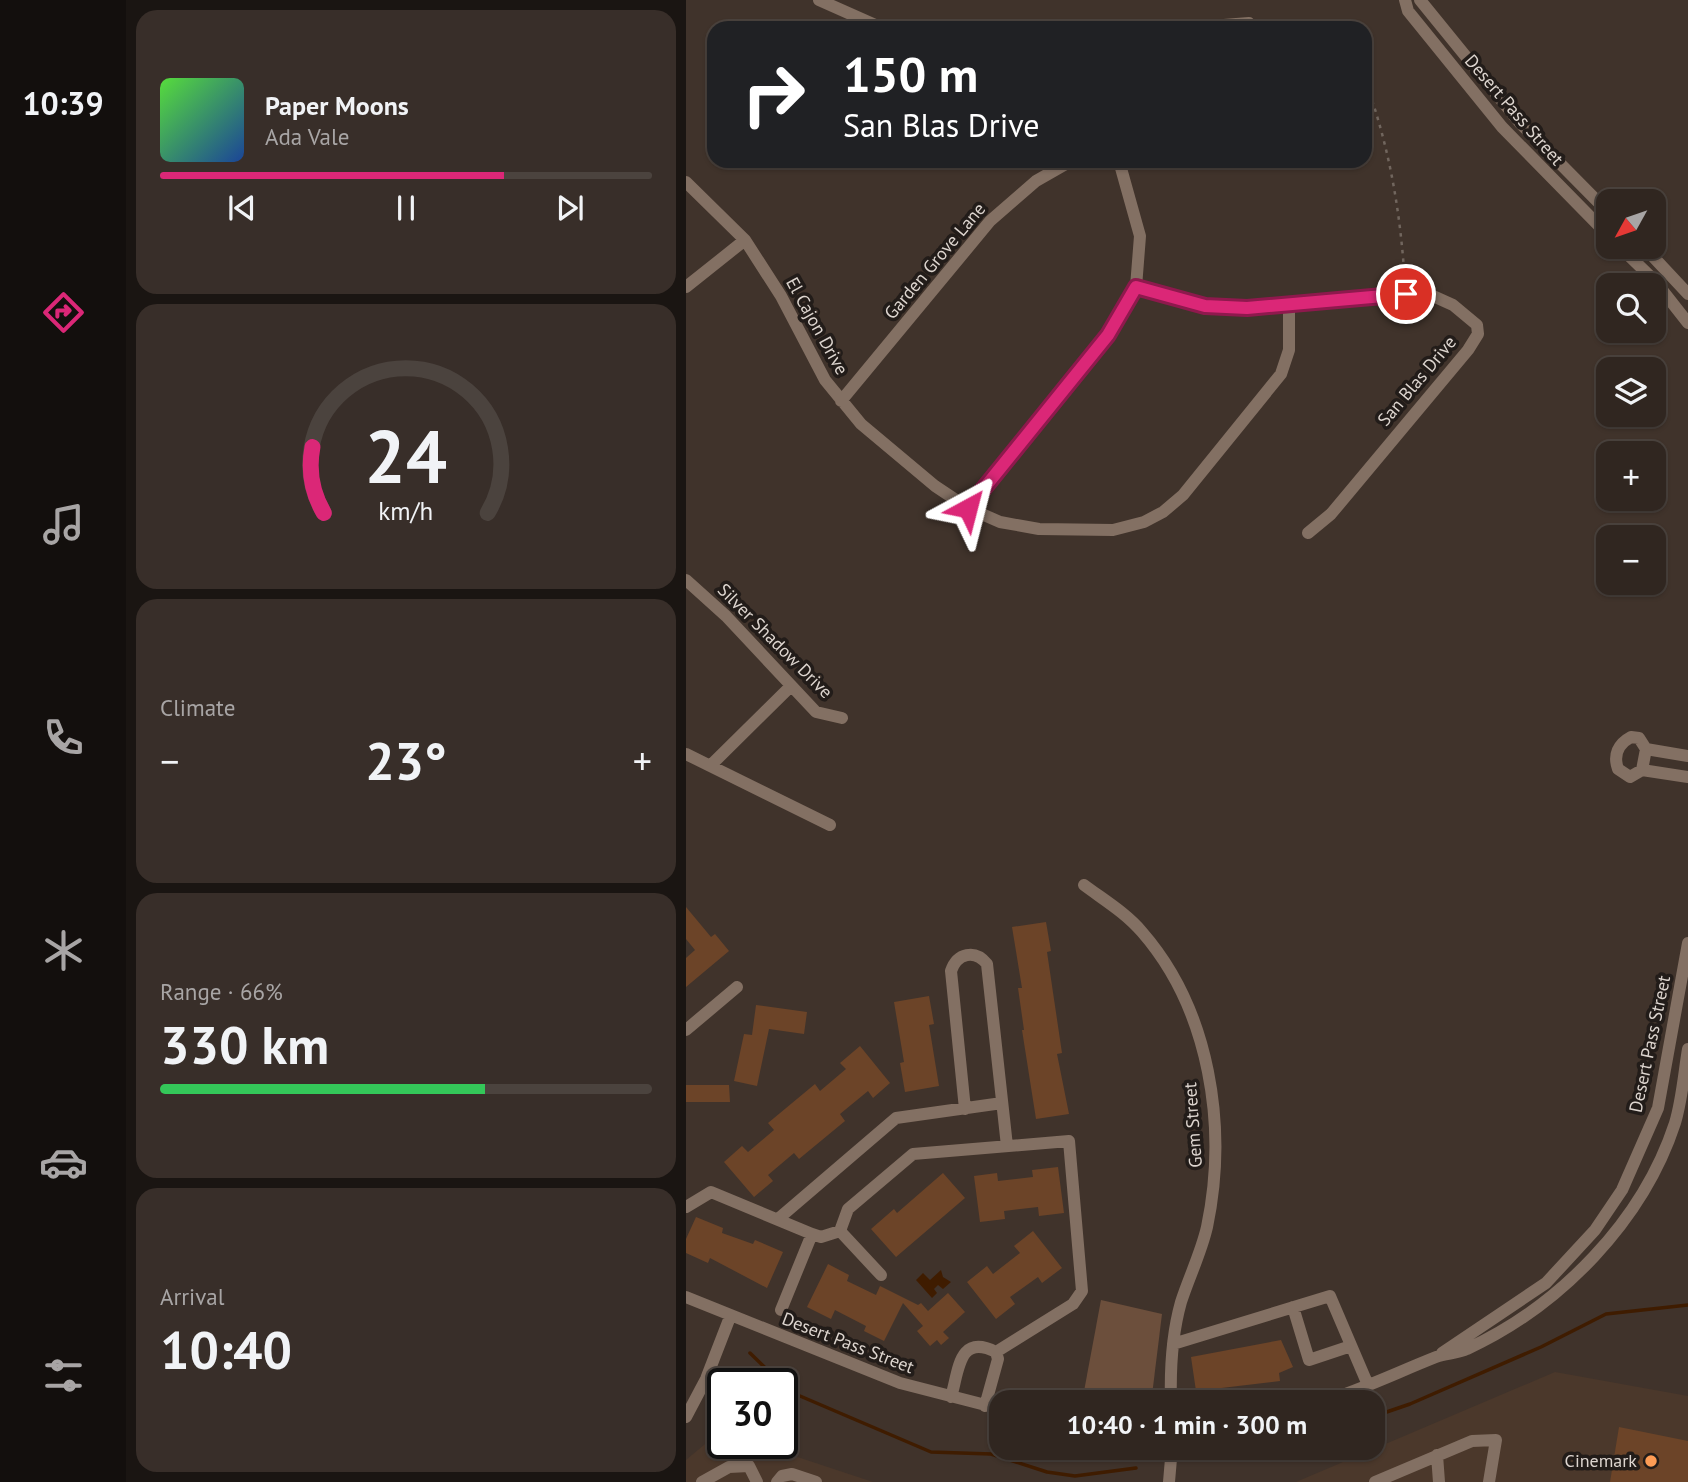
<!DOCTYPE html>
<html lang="en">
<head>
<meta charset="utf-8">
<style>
  :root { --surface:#302620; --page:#382e29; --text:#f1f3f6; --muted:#a8a5a5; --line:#4b433e; --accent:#db2777 }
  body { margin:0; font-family:"PT Sans",sans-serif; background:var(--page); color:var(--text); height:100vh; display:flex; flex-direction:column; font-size:26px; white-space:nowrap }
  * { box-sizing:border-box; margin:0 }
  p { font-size:23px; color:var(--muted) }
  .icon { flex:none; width:38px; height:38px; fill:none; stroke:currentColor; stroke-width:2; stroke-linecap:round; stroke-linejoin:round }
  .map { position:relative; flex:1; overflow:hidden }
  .panel { display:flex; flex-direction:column; gap:10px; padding:10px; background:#1a1512; width:560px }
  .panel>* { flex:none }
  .banner { position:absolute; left:21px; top:21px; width:665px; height:147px; border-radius:21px; box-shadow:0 2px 5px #0004,0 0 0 2px var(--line); background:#202124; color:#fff; overflow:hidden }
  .needle { width:46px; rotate:230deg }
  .buttons { position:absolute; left:910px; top:189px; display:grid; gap:14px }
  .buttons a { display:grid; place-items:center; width:70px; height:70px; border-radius:14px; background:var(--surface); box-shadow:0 2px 5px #0004,0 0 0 2px var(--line); font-size:35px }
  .speed { position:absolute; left:21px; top:1368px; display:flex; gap:14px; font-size:35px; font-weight:700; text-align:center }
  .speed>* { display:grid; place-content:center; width:91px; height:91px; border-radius:50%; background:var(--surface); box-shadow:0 2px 5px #0004,0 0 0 2px var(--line); line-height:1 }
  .speed .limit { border:4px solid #111; border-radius:10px; background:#fff; color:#111 }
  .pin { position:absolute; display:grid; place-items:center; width:60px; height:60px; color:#fff; margin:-30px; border:4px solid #fff; border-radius:50%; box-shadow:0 2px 7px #0007 }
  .me { position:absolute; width:77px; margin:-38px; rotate:38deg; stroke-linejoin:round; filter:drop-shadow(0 0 5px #0008) }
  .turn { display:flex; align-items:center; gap:24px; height:147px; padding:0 21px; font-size:32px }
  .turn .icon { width:91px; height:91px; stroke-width:2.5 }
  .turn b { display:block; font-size:49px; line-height:60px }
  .big { font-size:52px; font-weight:700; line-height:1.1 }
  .panel .tile { flex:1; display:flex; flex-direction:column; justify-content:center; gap:10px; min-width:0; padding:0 24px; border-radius:21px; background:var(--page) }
  .panel .dial { align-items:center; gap:0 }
  .dial svg { height:182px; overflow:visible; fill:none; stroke:var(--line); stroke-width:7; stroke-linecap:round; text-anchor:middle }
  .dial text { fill:var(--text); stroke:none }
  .song { display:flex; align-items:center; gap:21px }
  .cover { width:84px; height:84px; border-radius:10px; background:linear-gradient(135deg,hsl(110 70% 55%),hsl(220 70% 35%)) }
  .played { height:7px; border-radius:4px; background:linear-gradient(90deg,var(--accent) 70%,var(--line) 70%) }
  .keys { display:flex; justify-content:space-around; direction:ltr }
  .heat { display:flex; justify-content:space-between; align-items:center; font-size:38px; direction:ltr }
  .charge { height:10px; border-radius:5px; background:linear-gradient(90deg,#34c759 66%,var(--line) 0) }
  .trip { position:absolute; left:303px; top:1390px; width:396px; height:70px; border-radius:21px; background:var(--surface); box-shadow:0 2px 5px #0004,0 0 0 2px var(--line); font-weight:700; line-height:70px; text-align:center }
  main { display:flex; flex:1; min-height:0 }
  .tab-bar { display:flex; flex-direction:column; width:126px; justify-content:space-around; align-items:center; background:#130f0d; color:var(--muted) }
  .tab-bar .icon { width:49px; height:49px }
  .tab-bar .current { color:var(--accent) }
  .tab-bar b { font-size:32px; color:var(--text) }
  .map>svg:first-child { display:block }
</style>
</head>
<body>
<main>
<nav class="tab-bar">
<b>10:39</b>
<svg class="icon current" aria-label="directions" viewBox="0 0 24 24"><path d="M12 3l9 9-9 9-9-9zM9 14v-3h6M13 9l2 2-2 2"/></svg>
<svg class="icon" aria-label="music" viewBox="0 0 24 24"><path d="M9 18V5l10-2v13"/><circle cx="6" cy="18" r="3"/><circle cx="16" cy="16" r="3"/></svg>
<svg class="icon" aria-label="phone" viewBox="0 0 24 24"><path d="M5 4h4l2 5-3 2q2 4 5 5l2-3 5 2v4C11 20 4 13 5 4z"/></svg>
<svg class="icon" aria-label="climate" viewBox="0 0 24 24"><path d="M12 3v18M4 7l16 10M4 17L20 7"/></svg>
<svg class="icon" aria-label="car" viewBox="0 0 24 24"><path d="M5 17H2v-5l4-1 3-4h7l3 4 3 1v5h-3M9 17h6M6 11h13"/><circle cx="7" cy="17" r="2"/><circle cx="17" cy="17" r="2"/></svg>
<svg class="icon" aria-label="filters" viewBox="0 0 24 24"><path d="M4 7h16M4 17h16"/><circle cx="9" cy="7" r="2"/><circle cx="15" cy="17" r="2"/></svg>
</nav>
<section class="panel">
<div class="tile">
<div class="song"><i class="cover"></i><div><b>Paper Moons</b><p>Ada Vale</p></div></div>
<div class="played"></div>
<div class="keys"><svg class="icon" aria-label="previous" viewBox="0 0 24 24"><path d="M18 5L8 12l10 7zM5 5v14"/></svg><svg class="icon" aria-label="pause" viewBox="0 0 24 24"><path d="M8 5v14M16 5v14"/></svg><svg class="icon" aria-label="next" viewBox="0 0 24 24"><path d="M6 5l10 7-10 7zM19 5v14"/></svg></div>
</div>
<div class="tile dial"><svg viewBox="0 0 100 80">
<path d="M14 69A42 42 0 1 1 86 69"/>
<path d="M14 69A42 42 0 0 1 9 40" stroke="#db2777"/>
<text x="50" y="56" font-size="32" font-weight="700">24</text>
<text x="50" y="72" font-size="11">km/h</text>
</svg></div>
<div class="tile"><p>Climate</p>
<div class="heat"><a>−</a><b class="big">23°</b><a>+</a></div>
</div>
<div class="tile"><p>Range · 66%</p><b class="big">330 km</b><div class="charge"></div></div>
<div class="tile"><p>Arrival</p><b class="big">10:40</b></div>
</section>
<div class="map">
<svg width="1002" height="1482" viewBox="0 0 1002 1482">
  <rect width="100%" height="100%" fill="#40332b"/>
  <path fill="#4b382b" d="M869,1372L1002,1396V1482H610Z
    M37,1429V1444H72L187,1482H0V1460Z"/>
  <path fill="#6c4f3c" d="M415,1300L476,1314L466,1395L458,1402H396Z"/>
  <path fill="#3f1c00" d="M255,1270L257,1277L265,1282L257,1289L252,1285L248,1289L251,1293L246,1298L230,1280L237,1273L244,1280Z"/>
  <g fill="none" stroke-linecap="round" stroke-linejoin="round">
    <path stroke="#3f1c00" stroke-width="3.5" d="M64,1353L96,1384
      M96,1385L107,1393L245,1452L305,1454L361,1472L389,1476L450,1468
      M686,1417L724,1404L855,1347L920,1314L1002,1305
      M523,1460L588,1447"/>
  </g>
  <path fill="#6c4428" d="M0,907L25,937L29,934L43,951L0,987V958L9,950L0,939Z
    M360,922L365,951L361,952L376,1053L371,1054L383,1114L350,1119L336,1030H338L332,988H336L326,927Z
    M243,996L248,1024L243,1025L253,1086L219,1092L214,1063L218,1062L208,1002Z
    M70,1005L121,1012L118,1034L83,1029L71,1086L48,1081L58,1034L66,1035Z
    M174,1046L204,1083L187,1098L182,1091L154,1114L159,1121L113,1159L108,1153L82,1175L87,1181L68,1197L38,1162L56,1146L62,1152L88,1130L82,1123L129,1084L134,1091L160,1069L154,1063Z
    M0,1085H43L44,1102H0Z
    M372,1167L378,1213L353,1216L352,1207L318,1211L319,1219L294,1222L288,1176L311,1173L312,1181L347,1177L346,1170Z
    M257,1173L279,1198L210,1257L185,1229L208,1209L211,1213Z
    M10,1217L37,1228L36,1233L67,1244L69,1240L97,1252L81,1288L24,1258L22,1263L0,1253V1239Z
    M347,1231L376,1268L356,1283L352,1277L324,1297L329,1304L310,1319L281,1282L301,1266L307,1274L334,1253L328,1246Z
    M142,1264L163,1275L161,1281L190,1295L194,1286L232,1305L235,1303L242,1311L262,1293L279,1312L257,1332L263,1338L255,1345L251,1340L244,1346L231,1331L237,1326L217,1303L198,1341L178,1331L180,1326L149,1310L145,1319L121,1307Z
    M595,1340L607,1367L593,1373L594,1381L510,1391L505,1357Z
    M933,1427L1002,1441V1482H924Z"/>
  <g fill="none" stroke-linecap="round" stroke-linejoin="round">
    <path stroke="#71665e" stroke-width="2.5" stroke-dasharray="3.5 5" stroke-linecap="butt" d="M679,96L686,100C706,161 715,220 719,284"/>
    <path stroke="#837063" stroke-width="12" d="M133,0L196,28
      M719,0L722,11L816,127L922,235
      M734,0L834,123L922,212
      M500,28L563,23
      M0,182L59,240L95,296L139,380L175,424L249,486L282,508L314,522L353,529L427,530L458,522L477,512L497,495L595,374L603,350V306
      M934,247L969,281L1002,323
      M958,247L1002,294
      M0,287L59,240
      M450,287L519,306L561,308L720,294L747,296L767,305L791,325L792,334L782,350L645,514L622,533
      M155,401L304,221L350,181L385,161
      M282,508L422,335L450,287L454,236L433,161
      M0,580L40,616L130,712L156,718
      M945,737L953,738L960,749L956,770L944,777L932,769C927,755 932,744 945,737Z
      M960,749L1002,756
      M0,754L144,825
      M25,765L105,686
      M956,770L1002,777
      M398,885C418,900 440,913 456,932C524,1010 542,1127 521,1227C515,1253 503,1277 495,1302C486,1334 484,1368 485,1402
      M0,1030L51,987
      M279,1109L265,971C271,953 289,949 301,964L321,1146
      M0,1207L25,1192L126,1234L135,1237L154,1231
      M92,1219L210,1118L316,1103
      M195,1275L154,1231L162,1209L227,1154L383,1141L396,1291L387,1304L310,1352
      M0,1297L214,1383L315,1409
      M607,1307L623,1360L665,1346
      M95,1310L126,1234
      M487,1344L644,1296L682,1385
      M756,1353L860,1283L909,1230L936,1190L972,1108L1002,943
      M265,1397C273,1371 272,1333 310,1352L312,1359L299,1406
      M636,1402C675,1390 712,1372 750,1357C760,1353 771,1354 781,1349C874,1306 957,1221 989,1123C996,1100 998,1073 1002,1049
      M0,1417L20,1379L44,1317
      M751,1455L753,1482
      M16,1482L43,1467L63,1466L71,1482
      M91,1482L96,1476L106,1474L130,1482
      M483,1482L486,1447
      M689,1482L786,1441L810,1440L803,1482"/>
  </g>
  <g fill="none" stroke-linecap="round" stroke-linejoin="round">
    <g stroke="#8e194d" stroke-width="18">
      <path id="route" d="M282,508L422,335L450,287L519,306L561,308L720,294"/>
    </g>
    <use href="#route" stroke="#db2777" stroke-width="12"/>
  </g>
  <circle fill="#fd9c55" stroke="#221c19" stroke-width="2.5" cx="965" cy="1461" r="7"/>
  <g text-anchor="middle" stroke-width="7" stroke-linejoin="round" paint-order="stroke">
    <g font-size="18" fill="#ddd5cf" stroke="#221c19">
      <text transform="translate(828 110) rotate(49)" y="6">Desert Pass Street</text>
      <text transform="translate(249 261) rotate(-50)" y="6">Garden Grove Lane</text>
      <text transform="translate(131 326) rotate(61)" y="6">El Cajon Drive</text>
      <text transform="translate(731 381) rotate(-50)" y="6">San Blas Drive</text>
      <text transform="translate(89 641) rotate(45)" y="6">Silver Shadow Drive</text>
      <text transform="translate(964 1044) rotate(-78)" y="6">Desert Pass Street</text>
      <text transform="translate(507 1125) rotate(-94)" y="6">Gem Street</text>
      <text transform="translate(162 1343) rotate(21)" y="6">Desert Pass Street</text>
    </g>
    <g font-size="18" fill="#ddd5cf" stroke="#221c19" text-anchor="end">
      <text x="951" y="1467">Cinemark</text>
    </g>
  </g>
</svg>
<div class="buttons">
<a><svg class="needle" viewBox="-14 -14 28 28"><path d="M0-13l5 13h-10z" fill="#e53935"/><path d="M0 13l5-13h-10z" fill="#a8a5a5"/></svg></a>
<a><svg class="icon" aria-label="search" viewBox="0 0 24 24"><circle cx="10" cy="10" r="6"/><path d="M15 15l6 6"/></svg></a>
<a><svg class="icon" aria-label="layers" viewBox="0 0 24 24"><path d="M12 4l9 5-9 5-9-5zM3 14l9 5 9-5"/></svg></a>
<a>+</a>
<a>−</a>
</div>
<div class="speed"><div class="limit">30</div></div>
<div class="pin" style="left:720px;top:294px;background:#d93025"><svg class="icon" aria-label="arrive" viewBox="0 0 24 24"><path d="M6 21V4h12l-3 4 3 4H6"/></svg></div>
<svg class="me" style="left:282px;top:508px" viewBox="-20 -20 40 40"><path d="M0-17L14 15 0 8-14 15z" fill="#db2777" stroke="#fff" stroke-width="4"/></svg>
<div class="trip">10:40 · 1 min · 300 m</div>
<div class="banner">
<div class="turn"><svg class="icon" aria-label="right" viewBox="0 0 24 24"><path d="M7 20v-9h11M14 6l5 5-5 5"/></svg><div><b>150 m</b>San Blas Drive</div></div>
</div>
</div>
</main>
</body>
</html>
